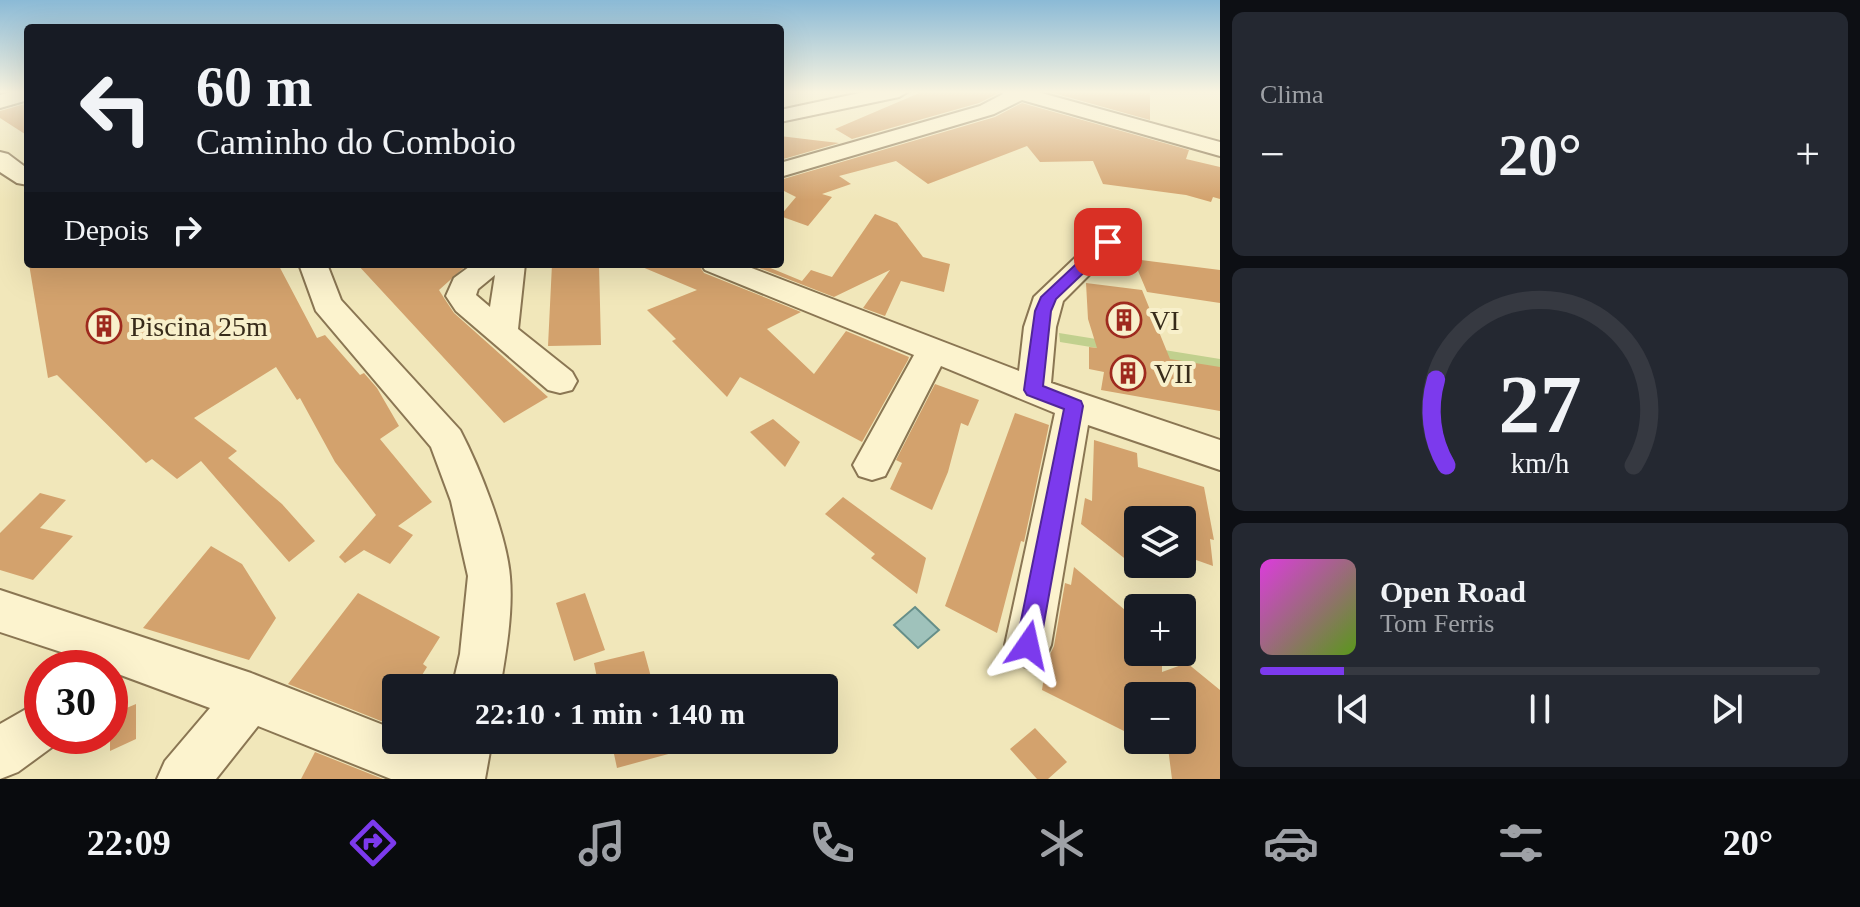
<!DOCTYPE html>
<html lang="pt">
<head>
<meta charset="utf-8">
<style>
  :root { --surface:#171b24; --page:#242831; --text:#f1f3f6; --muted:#9ea1a6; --line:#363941; --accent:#7c3aed }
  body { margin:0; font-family:Georgia,serif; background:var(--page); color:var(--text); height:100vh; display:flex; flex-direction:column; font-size:30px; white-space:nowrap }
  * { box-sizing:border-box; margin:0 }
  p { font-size:26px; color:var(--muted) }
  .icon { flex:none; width:44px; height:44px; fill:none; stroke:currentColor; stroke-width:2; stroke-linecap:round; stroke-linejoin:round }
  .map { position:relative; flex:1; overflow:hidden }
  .panel { display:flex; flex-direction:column; gap:12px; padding:12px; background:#0d0f14; width:640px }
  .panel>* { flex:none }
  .guide { position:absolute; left:24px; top:24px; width:760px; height:244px; border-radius:8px; box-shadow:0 8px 32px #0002; background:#171b24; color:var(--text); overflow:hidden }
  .tools { position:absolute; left:1124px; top:506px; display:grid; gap:16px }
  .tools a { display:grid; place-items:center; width:72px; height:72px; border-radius:8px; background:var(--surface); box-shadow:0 8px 32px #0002; font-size:40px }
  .speed { position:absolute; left:24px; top:650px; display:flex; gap:16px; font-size:40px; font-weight:700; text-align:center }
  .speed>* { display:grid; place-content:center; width:104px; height:104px; border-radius:50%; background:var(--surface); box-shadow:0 8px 32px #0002; line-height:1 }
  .speed .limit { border:12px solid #d22; background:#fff; color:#111 }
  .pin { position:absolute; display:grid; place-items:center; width:68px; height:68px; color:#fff; margin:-34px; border-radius:16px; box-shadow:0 4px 12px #0006 }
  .me { position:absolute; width:88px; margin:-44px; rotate:11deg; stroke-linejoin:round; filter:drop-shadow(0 0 6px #0008) }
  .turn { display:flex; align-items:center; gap:28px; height:168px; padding:0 40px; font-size:36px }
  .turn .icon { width:104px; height:104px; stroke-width:2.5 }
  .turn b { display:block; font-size:56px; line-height:68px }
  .then { display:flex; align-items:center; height:76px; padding:0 40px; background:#0003; gap:16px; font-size:30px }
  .big { font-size:60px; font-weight:700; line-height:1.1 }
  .panel .widget { flex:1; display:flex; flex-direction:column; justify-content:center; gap:12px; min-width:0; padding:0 28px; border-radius:12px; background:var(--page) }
  .panel .dial { align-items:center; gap:0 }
  .dial svg { height:208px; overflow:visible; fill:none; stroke:var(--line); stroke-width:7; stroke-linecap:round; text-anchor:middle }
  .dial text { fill:var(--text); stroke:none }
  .song { display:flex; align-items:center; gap:24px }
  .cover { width:96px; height:96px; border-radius:12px; background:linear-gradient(135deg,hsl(300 70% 55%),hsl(90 70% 35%)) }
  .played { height:8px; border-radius:4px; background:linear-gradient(90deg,var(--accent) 15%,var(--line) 15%) }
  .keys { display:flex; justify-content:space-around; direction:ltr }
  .heat { display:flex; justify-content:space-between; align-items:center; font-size:44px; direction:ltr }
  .trip { position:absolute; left:382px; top:674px; width:456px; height:80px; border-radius:8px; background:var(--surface); box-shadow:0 8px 32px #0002; font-weight:700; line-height:80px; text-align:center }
  .dock { display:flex; height:128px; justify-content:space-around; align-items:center; background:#090b0e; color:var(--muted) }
  .dock .icon { width:56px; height:56px }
  .dock .current { color:var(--accent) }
  .dock b { font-size:36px; color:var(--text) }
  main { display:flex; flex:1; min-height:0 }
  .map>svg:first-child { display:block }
</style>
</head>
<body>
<main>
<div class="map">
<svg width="1220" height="779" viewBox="0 0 1220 779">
  <rect width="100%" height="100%" fill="#f1e7ba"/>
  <path fill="#c1d08e" d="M1059,333L1220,359V368L1060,342Z"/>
  <path fill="#9fc2bb" stroke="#668f89" stroke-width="2" d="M915,607L939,630L918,648L894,625Z"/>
  <path fill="#d3a26d" d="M924,91L999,93L979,103L852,139L835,129Z
    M1046,91H1150V120Z
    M28,103V136L0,118V111Z
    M1022,103L1189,150L1186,159L1220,167V199L1213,197L1211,202L1186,195L1103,184L1093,161L1040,162L1027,146L928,184L896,161L839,176L851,184L822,194L832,197L808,226L780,216L796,197L780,189V180L995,117Z
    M780,136L813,140L839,143L780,160Z
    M875,214L897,223L923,257L950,264L944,292L901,281L885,316L863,308L890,270L834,297L754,266L761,264L802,281L811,270L832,277Z
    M1133,259L1220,270V303L1147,292Z
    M29,264H278L317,338L325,335L360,375L364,373L377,388L399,426L380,439L432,502L398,526L413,535L390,564L364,550L345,563L339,557L376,515L335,462L300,398L297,400L276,367L194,418L237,451L228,458L282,504L315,541L289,562L201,461L177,479L152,459L146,463L57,375L48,378Z
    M357,264H468L439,290L444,298L454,313L548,397L504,423Z
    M552,264H599L601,345L548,346Z
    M635,264H698L704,273L801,312L767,329L814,374L846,331L909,357L908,360L862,442L740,377L727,397L672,341L676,339L647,310L697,290Z
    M1086,283L1142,290L1170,359L1220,367V411L1101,390L1104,372L1089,369V347L1097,348L1088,319Z
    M935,384L979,400L968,426L961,423L948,472L932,510L890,489L902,463L896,460Z
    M1015,413L1049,425L1024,542L1021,541L997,633L945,606Z
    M773,419L800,442L785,467L750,432Z
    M1094,440L1137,453L1138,467L1204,487L1214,540L1210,539L1213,566L1182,555V520H1137L1133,565L1081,524L1085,498L1092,501Z
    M40,493L66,500L40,528L73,536L33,580L0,570V533Z
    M843,497L926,558L917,594L871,558L875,554L825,514Z
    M211,546L242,564L276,618L249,660L143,628Z
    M1074,567L1138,621V652H1162V672L1187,663L1220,690V779H1172L1167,740H1182V696H1138V738L1042,690L1046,663L1054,646L1065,583L1071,585Z
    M358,593L440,637L423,664L427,667L414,688H396V716L391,725L288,684Z
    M585,593L605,650L574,661L556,603Z
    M644,651L654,688H599L594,663Z
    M136,704V739L110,751V715Z
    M1035,728L1067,762L1048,779H1037L1010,749Z
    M611,740H693L694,747L617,768Z
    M315,752L383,779H301Z"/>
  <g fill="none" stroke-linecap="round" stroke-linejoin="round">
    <g stroke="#8a7653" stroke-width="4">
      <path id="minor" d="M13,91H28V100L0,108V95Z
        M869,91H909L899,97L780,122V110Z
        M1001,91H1034L1220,142V156L1022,100L994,114L780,177V163L980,106L1003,94Z
        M0,152L8,154L28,169V185L17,183L0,172Z
        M1108,234L1118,236L1122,242L1063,301L1056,327L1051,383L1220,440V470L1088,425L1051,645L1044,661L1028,668L1012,661L1005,645L1055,413L941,366L885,476L872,480L859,476L853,465L914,355L705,270L701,264H741L1019,371L1024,327L1034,297L1098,236Z
        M299,264H327L341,300L460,430C479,466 507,536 510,577C513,612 506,653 500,688H452L460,654L468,576L451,501L431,447L316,311Z
        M473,264H525L518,329L572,372L577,381L572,390L560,393L548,390L456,311L446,296L454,278ZM495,275L490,307L476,295L478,289Z
        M0,590L251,673L396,730V740H422L440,747L442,740H492L485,779H391L258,726L216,779H157L165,761L210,708L110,671V668L0,632Z
        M42,700V736H62L59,742L18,772L0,779V724Z"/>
    </g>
    <use href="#minor" fill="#fcf3ce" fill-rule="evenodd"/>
  </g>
  <linearGradient id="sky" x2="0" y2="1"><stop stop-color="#8bbad6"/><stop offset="0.46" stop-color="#f9f4e0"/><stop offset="1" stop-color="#f9f4e0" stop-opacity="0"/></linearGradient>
  <rect width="1220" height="200" fill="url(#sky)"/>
  <path fill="#7c3aed" stroke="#51269a" stroke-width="2" d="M1108,238L1115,242L1113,245L1056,299L1051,311L1043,386L1081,401L1083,406L1040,645L1036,654L1028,658L1019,654L1016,645L1064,409L1027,395L1024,390L1035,311L1041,297L1103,239Z"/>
  <defs>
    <g id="building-ring" transform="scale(1.8)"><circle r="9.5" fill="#f8f0cb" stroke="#9e2a1e" stroke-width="1.5"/><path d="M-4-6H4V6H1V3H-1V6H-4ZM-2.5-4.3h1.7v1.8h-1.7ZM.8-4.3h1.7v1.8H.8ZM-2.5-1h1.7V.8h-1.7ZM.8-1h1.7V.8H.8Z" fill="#9e2a1e"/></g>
  </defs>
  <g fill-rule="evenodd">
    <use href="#building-ring" x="1124" y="320"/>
    <use href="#building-ring" x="104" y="326"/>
    <use href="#building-ring" x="1128" y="373"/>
  </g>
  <g text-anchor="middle" stroke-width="8" stroke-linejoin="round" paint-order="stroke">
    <g font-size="28" fill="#372b1a" stroke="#f8f0cb" text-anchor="start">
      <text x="1150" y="330">VI</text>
      <text x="130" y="336">Piscina 25m</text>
      <text x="1154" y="383">VII</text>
    </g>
  </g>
</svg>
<div class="tools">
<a><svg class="icon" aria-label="layers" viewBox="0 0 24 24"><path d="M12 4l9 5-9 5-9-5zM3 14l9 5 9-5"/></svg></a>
<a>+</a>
<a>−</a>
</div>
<div class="speed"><div class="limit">30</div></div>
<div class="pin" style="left:1108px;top:242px;background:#d93025"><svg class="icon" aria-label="arrive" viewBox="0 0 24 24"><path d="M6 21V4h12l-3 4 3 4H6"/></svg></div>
<svg class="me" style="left:1028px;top:645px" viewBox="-20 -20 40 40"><path d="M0-17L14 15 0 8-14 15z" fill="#7c3aed" stroke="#fff" stroke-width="4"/></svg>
<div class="trip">22:10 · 1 min · 140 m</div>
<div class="guide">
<div class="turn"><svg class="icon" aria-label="left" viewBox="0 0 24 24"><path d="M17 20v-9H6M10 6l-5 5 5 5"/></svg><div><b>60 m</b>Caminho do Comboio</div></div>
<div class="then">Depois<svg class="icon" aria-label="right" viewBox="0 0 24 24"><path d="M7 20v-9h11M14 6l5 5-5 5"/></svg></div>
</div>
</div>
<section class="panel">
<div class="widget"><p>Clima</p>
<div class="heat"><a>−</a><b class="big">20°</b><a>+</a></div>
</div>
<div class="widget dial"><svg viewBox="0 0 100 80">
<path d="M14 69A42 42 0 1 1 86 69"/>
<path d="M14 69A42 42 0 0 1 10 36" stroke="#7c3aed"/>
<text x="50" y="56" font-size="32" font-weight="700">27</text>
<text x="50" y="72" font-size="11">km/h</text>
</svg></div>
<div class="widget">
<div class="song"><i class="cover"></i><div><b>Open Road</b><p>Tom Ferris</p></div></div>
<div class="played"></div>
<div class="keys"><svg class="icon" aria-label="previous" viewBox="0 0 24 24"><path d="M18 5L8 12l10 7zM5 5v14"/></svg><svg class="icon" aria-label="pause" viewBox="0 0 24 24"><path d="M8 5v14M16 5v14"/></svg><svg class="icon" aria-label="next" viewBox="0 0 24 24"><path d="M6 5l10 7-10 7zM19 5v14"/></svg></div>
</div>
</section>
</main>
<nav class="dock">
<b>22:09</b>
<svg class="icon current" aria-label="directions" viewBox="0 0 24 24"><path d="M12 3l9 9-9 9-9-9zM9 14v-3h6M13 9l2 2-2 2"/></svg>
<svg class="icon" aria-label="music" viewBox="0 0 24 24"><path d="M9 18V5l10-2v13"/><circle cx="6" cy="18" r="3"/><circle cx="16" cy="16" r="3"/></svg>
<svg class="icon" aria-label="phone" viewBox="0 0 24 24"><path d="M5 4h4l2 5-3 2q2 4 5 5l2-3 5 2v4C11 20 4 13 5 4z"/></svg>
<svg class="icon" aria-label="climate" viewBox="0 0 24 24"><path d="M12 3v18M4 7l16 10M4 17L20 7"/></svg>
<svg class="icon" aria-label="car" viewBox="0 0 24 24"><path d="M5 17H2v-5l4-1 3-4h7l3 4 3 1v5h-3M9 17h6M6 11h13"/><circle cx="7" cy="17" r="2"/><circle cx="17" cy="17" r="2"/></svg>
<svg class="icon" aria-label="filters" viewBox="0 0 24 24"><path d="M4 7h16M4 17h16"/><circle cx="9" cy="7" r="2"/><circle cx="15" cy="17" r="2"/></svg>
<b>20°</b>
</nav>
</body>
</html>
